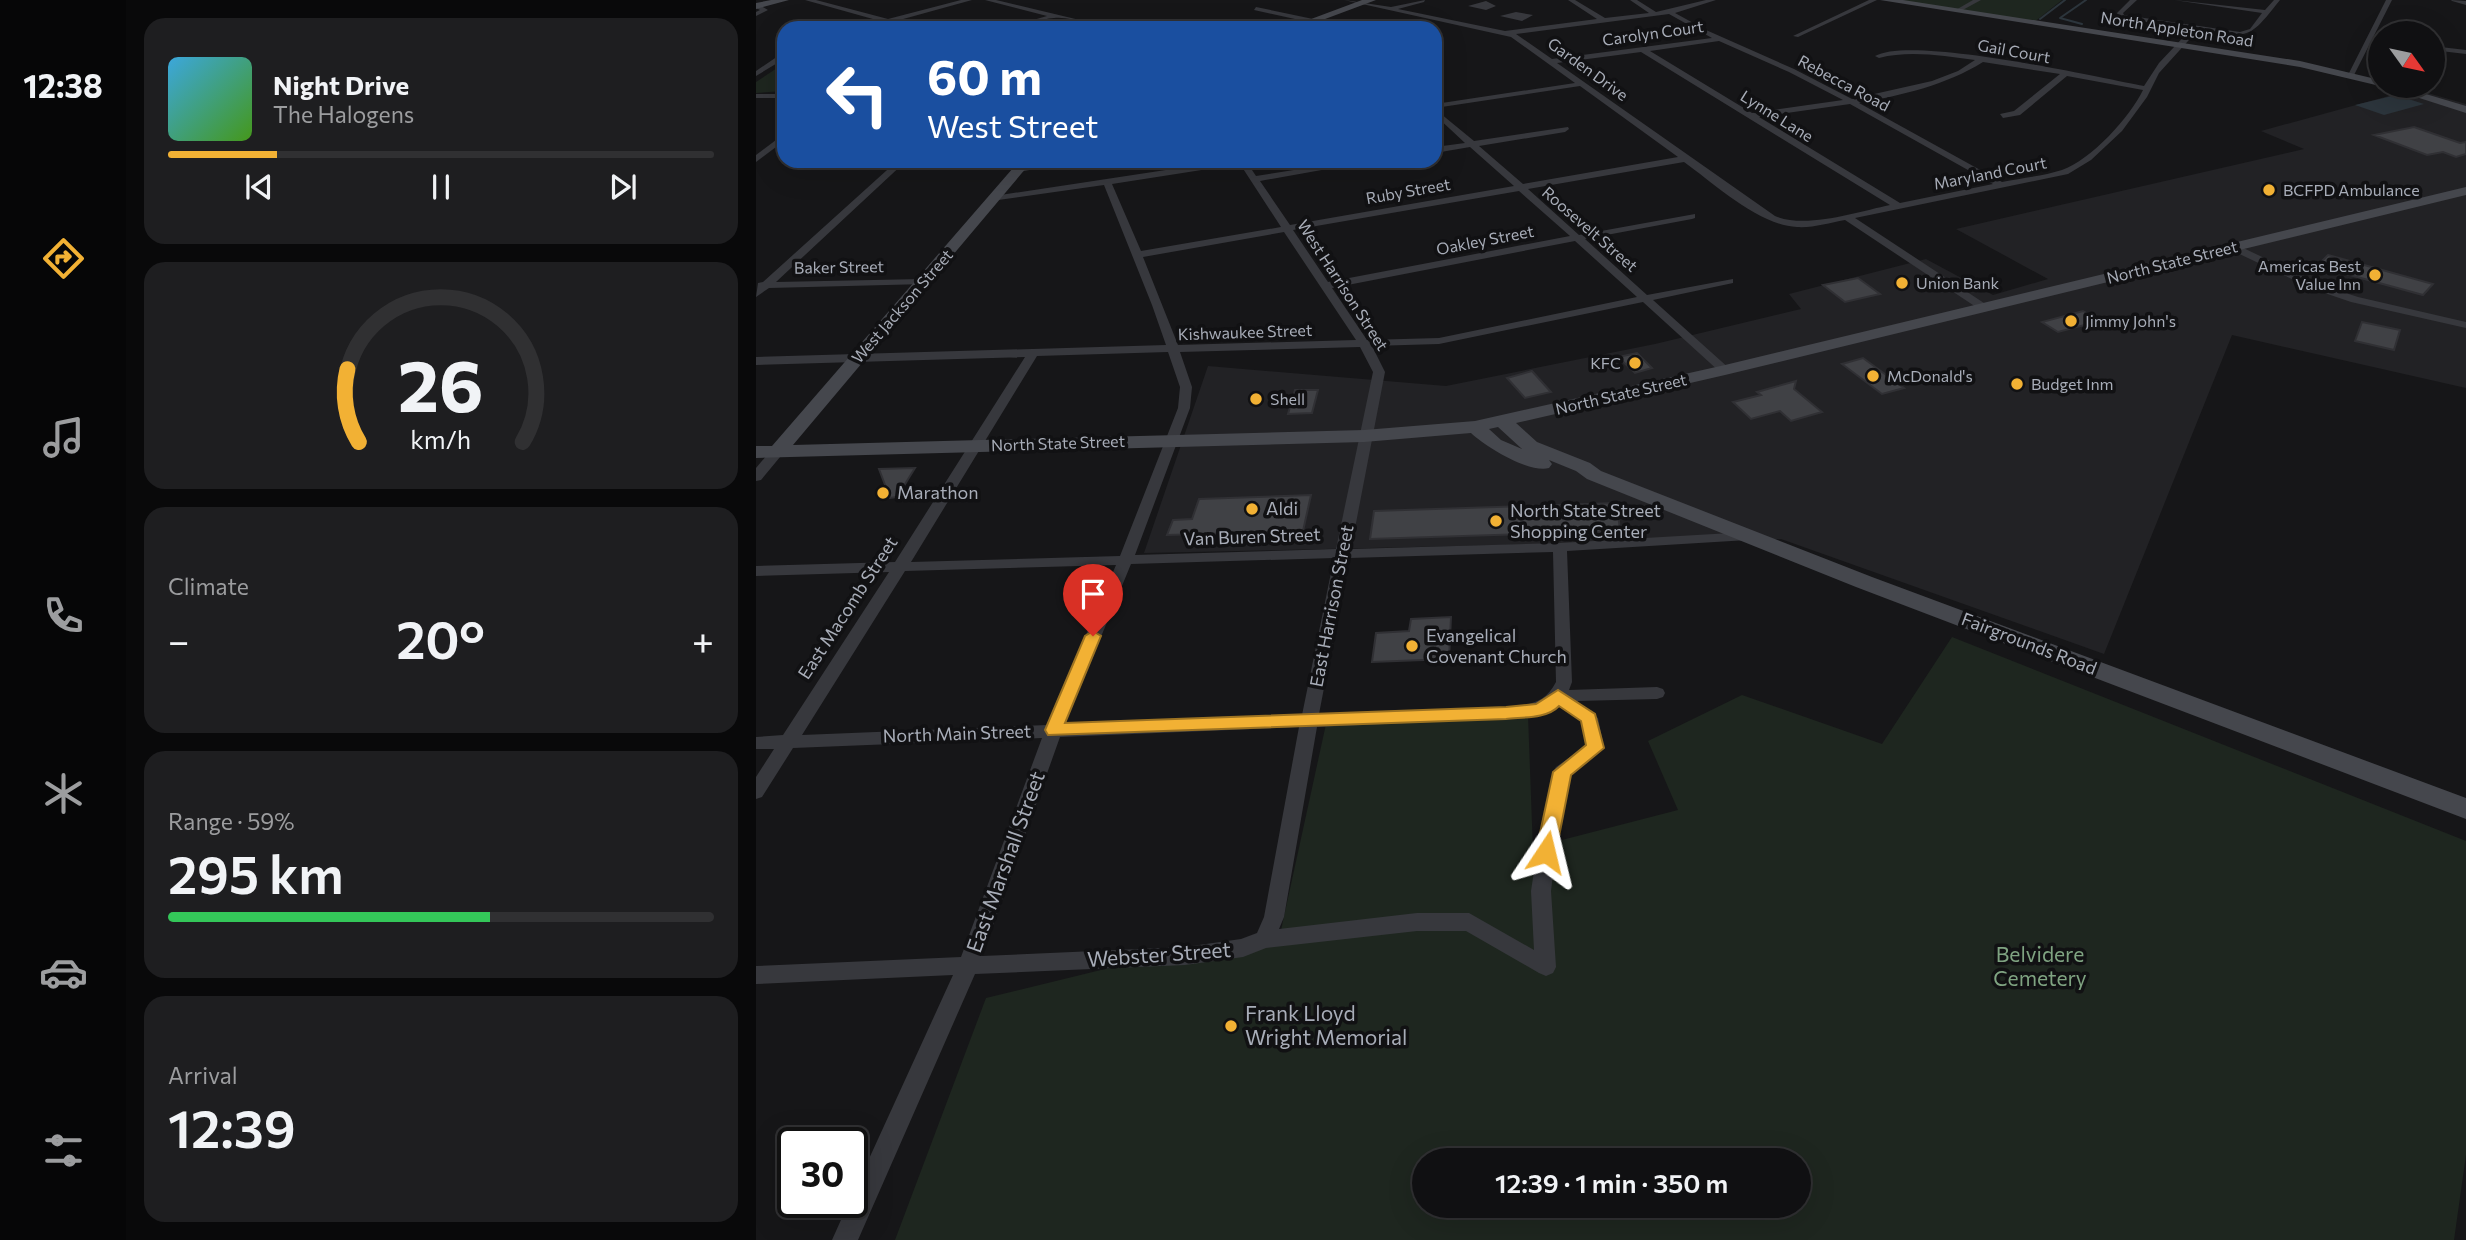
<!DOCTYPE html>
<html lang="en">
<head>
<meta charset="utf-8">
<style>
  :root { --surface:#101012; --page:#1e1e20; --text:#f1f3f6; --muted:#9c9d9f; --line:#303032; --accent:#f2b134 }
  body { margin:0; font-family:Commissioner,sans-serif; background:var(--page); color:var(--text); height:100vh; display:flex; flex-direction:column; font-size:26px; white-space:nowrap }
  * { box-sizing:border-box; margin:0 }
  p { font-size:23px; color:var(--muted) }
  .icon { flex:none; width:38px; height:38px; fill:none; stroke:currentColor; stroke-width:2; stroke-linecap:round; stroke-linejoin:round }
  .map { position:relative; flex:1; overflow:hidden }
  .sheet { display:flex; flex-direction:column; gap:18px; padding:18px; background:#09090a; width:630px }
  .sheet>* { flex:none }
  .hud { position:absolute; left:21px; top:21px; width:665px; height:147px; border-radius:21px; box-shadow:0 7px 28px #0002,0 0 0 2px var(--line); background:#1a4fa0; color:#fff; overflow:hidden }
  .needle { width:46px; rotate:123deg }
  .buttons { position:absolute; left:1612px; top:21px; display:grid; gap:14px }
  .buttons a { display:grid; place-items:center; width:77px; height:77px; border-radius:50%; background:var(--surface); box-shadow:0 7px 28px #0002,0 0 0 2px var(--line); font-size:35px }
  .speed { position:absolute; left:21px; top:1127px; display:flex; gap:14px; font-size:35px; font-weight:700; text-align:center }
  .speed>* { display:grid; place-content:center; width:91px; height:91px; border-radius:50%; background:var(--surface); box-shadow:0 7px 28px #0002,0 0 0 2px var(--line); line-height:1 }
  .speed .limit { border:4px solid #111; border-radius:10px; background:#fff; color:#111 }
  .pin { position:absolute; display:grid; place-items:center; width:60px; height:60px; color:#fff; margin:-72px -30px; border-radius:50% 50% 50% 0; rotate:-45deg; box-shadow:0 0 7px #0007 }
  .pin .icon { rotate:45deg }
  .me { position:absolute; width:77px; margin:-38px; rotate:10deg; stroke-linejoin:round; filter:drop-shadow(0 0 5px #0008) }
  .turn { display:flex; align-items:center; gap:24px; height:147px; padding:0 35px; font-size:32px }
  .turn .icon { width:91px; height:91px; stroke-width:2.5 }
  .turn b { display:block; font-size:49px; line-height:60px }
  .big { font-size:52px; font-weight:600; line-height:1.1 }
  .sheet .tile { flex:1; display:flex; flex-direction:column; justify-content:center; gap:10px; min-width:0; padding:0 24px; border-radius:21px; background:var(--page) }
  .sheet .dial { align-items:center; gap:0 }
  .dial svg { height:182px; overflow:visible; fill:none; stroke:var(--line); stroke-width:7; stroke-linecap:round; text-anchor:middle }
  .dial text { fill:var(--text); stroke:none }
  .song { display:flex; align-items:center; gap:21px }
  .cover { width:84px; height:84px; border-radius:10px; background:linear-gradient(135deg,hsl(200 70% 55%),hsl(100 70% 35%)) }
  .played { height:7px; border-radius:4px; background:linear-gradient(90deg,var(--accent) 20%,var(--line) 20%) }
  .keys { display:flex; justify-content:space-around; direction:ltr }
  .heat { display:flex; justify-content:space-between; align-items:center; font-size:38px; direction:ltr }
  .charge { height:10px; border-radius:5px; background:linear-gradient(90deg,#34c759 59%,var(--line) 0) }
  .trip { position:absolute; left:656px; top:1148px; width:399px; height:70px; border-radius:35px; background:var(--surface); box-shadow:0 7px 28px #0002,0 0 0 2px var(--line); font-weight:600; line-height:70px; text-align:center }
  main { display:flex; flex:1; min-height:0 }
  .tab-bar { display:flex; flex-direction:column; width:126px; justify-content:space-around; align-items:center; background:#060607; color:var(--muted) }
  .tab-bar .icon { width:49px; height:49px }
  .tab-bar .active { color:var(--accent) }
  .tab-bar b { font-size:32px; color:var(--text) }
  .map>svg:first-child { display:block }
</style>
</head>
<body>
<main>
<nav class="tab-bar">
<b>12:38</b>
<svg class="icon active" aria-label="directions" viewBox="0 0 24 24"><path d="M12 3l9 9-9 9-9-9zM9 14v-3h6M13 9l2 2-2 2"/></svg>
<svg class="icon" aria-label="music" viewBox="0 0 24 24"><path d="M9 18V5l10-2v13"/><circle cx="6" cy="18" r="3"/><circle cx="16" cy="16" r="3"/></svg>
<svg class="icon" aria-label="phone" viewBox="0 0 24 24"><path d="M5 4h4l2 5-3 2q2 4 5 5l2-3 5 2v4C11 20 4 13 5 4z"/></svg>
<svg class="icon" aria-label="climate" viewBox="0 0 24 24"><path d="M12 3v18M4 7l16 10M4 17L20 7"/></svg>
<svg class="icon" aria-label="car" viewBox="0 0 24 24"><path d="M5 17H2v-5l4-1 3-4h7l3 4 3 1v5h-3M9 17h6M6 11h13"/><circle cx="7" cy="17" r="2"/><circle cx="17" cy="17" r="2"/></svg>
<svg class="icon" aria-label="filters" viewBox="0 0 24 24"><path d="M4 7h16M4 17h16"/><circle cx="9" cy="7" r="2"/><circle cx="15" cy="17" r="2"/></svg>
</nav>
<section class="sheet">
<div class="tile">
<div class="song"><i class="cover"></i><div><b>Night Drive</b><p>The Halogens</p></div></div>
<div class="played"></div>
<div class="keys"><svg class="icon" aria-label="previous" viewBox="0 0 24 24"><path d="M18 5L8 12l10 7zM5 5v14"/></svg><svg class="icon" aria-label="pause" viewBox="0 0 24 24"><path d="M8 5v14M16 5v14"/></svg><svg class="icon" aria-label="next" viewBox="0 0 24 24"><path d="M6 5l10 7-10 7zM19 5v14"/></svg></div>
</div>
<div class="tile dial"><svg viewBox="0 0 100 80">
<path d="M14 69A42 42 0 1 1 86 69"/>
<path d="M14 69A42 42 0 0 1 9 37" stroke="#f2b134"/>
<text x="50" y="56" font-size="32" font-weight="700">26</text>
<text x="50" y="72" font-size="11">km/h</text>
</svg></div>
<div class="tile"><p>Climate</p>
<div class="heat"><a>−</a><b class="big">20°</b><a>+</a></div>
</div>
<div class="tile"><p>Range · 59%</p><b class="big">295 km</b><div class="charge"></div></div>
<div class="tile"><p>Arrival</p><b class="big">12:39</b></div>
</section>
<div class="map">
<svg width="1710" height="1240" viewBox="0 0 1710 1240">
  <rect width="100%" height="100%" fill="#161618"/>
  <path fill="#222225" d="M1658,89L1710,104V388L1476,335L1348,654L1025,539L388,553L452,366L690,386L899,344L1045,309L1033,294L1170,259L1237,295L1292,279L1200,229L1548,149L1505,131Z"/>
  <path fill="#1e261f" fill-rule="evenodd" d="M1129,0H1306L1277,23Z
    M24,66H28V82L22,86L28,87V91L0,93V82Z
    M1196,637L1710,841V1155L1698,1240H139L230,998L349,969L522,944L570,724L772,715L781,960L794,867L802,841L922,810L892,741L986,695L1126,744ZM668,1160H1043V1206H668Z"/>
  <path fill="#2c353c" d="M1640,95L1668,104L1628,115L1599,105Z"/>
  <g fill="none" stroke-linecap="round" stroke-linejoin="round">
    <path stroke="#2c353c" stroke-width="2" d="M1284,19L1309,0
      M1326,24L1304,18L1330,0"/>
  </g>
  <path fill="#404145" stroke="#303034" stroke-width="2" d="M1658,127L1704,143L1710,142V154L1700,157L1687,152L1671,155L1618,135Z
    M1572,255L1677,284L1667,295L1561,266Z
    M1102,278L1124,294L1089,302L1067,285Z
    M1327,311L1344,321L1302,332L1286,322Z
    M1606,322L1644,330L1638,350L1599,341Z
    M881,353L896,368L879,373L862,357Z
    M1107,358L1148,388L1126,394L1086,364Z
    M776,371L795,392L769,398L751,378Z
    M1040,381L1038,389L1066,412L1035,421L1024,411L995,419L977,402L1005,395L1001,392Z
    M539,390H562L556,413L532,414Z
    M159,468L141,497L134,498L123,469Z
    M555,495L547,531L411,535L417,520L436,519L443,499Z
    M861,503L864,531L614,539L618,511Z
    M695,617L693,659L616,662L620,633L653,631L655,619Z"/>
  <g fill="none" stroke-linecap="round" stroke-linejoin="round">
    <path fill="#37383d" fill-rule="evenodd" d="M49,0H60L132,19L205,0H216L140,21L164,28L132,23L100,28L124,21Z
      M229,0H240L357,28C338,28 317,16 298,18C281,19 267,28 250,28L291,16Z
      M588,0L635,7L669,0L668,2L642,9L749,31L841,19L812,0H819L849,18L893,13L874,0H881L900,12L950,0H960L919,13L950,30L1038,69L1096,99L1176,81L1202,71L1219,60C1188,56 1154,50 1123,58L1119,56C1156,35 1339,77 1388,86L1403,63L1435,29L1364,18L1361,13L1374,0H1381L1367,13L1368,15L1484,32L1494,29L1506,13L1418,0L1509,10L1518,0H1524C1491,42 1493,37 1442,30L1403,73L1391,97L1366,131L1335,160L1312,174L1099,218L1231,305V309H1223L1089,220C1073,223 1057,228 1041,227C1002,225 959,184 928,162L772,189L823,235L939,214V218L936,219L829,239L891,295L977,279V283L897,300L975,370L973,373H965L887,302L683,344L616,346L629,372L595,549L804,543L992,532L999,536L992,540L811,551L816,682L813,690L901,687L907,689L909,693L907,697L901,699L821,701L842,718L848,748L814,775L802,832L795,891L800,967L797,973L790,976L783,973L710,931H661L510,948L487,957L429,965L219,974L102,1240H76L93,1202H96V1196L197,975L0,984V966L205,957L286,738L37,748L6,797L0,799V777L18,749H0V737L27,735L133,572L0,576V566L139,562L269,357L0,365V357L410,345L396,305L348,185L235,201L233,199L238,196L469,161H490L500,176L595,161H616L504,181L534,225L758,186L714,147L679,153V147L709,143L679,115V109L718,141L812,127L813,129L809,132L723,146L767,184L922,157L824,86L679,108V104L819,83L755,37ZM913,14L956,38L796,59L760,34ZM963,41L1033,72L1087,100L996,113L894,51ZM885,52L1134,205C1101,212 1050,229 1019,216L801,63ZM1227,62L1304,74L1258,111L1244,114L1247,118L1264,115L1311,76L1387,90C1374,117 1335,160 1306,170C1287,176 1266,178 1246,182L1103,103C1147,95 1190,85 1227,62ZM1094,104L1237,184L1144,203L1003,117ZM484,164L525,227L385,251L356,184ZM763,191L814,236L572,282L537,230ZM528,232L600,340L422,345L387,257ZM819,241L881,297L683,338L611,340L576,288ZM604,347L617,372L580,549L379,555L434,408L436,387L424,352ZM412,352L424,387L422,408L364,556L155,562L281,356ZM797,552L800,682C789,704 772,705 750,707L563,714L593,558ZM578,558L546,715L309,724L375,564ZM360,565L291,725L46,735L149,571ZM802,705L825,721L830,746L800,767L797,772L784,832L775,891L778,950L713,913H661L523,929L528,917L561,727L764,718L790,712ZM543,727L508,917L501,933L485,939L429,947L226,956L304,737Z
      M1113,0H1121L1042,37L1037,36Z
      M1217,0H1225L1203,12L1198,11Z
      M1630,0H1636L1598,75L1591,77Z
      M1695,0L1710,1V5L1696,1Z
      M730,1L740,6L730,10L712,6Z
      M2,4L12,10L0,16V12L4,10L0,8Z
      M500,7L557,19L560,21L557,23L498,10Z
      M760,12L777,15L766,21L744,16Z
      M1676,46L1710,50V54L1676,50Z
      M25,54H28V59L0,76V71Z
      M0,94H28V98H0Z
      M28,134V141L0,162V155Z
      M141,161H150L20,282L166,279L170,280V284L13,288L0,297L2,283L7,282Z
      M299,161H321L263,172L259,169Z
      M1473,245H1481L1565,285L1602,297L1710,322V328L1595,302L1557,289L1473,249Z
      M22,447L29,451L5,480L0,481V468L17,448Z"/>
    <path fill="#45474d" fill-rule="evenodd" d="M15,0H33L0,9V3Z
      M606,0H620L545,28H531Z
      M1124,0H1147L1544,61L1624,80V86H1626H1624L1544,67Z
      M1626,86H1643L1710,106V113Z
      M263,161H276L37,445L608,430L719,421L969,365L1710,187V195L969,375L760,423L781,442L834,463L845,471L1116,577L1710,798V819L1100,587L831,479L820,471L793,460L796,464L793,468C772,473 730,447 715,433L608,442L0,458V446H16ZM742,427L766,449L745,440L733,429Z"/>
  </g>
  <path fill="#f2b134" stroke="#9d7322" stroke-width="2" d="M337,631L345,636L309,723L750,707L780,704L802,690L839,714L848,748L815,775L800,852L797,857L790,859L783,857L780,852L797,772L830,745L825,721L803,706C791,719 766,717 750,719L292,735L289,730L329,636Z"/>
  <g fill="#f2b134" stroke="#111113" stroke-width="2.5">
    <circle cx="1513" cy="190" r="7"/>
    <circle cx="1619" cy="275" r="7"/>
    <circle cx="1146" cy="283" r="7"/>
    <circle cx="1315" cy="321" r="7"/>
    <circle cx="879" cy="363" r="7"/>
    <circle cx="1117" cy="376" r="7"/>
    <circle cx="1261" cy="384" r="7"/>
    <circle cx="500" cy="399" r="7"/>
    <circle cx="127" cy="493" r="7"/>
    <circle cx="496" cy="509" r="7"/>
    <circle cx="740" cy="521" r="7"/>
    <circle cx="656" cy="646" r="7"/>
    <circle cx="475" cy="1026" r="7"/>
  </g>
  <g text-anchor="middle" stroke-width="7" stroke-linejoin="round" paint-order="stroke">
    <g font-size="16" fill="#a8adb8" stroke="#111113">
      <text transform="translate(1421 29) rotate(9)" y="6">North Appleton Road</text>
      <text transform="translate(897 33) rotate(-8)" y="6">Carolyn Court</text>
      <text transform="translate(1258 51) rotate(10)" y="6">Gail Court</text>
      <text transform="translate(832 69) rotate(36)" y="6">Garden Drive</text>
      <text transform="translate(1088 83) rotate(28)" y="6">Rebecca Road</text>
      <text transform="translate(1021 116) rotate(32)" y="6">Lynne Lane</text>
      <text transform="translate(1234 173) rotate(-11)" y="6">Maryland Court</text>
      <text transform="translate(652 191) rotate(-10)" y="6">Ruby Street</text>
      <text transform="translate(834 229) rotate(41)" y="6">Roosevelt Street</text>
      <text transform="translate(729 240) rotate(-11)" y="6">Oakley Street</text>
      <text transform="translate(1416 262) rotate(-14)" y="6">North State Street</text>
      <text transform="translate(83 267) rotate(-1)" y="6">Baker Street</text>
      <text transform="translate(587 285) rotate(57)" y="6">West Harrison Street</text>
      <text transform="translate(146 306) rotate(-49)" y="6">West Jackson Street</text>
      <text transform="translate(489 332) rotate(-2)" y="6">Kishwaukee Street</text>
      <text transform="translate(865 394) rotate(-13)" y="6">North State Street</text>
      <text transform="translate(302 443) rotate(-2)" y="6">North State Street</text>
    </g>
    <g font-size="16" fill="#a8adb8" stroke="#111113" text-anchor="start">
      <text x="1527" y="196">BCFPD Ambulance</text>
      <text x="1605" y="272" text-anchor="end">Americas Best<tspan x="1605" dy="18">Value Inn</tspan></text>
      <text x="1160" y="289">Union Bank</text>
      <text x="1329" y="327">Jimmy John's</text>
      <text x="865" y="369" text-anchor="end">KFC</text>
      <text x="1131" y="382">McDonald's</text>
      <text x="1275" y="390">Budget Inm</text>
      <text x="514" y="405">Shell</text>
    </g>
    <g font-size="18" fill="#a8adb8" stroke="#111113" text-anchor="start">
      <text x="141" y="499">Marathon</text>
      <text x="510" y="515">Aldi</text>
      <text x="754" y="517">North State Street<tspan x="754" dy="21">Shopping Center</tspan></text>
      <text x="670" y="642">Evangelical<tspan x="670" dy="21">Covenant Church</tspan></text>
    </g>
    <g font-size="18" fill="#a8adb8" stroke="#111113">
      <text transform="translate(496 537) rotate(-2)" y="6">Van Buren Street</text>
      <text transform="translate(576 606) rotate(-79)" y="6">East Harrison Street</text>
      <text transform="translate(92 608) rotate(-57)" y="6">East Macomb Street</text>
      <text transform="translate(1273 644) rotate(21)" y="6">Fairgrounds Road</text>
      <text transform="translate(201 734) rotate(-2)" y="6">North Main Street</text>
    </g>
    <g font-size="21" fill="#a8adb8" stroke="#111113">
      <text transform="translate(250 862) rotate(-70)" y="7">East Marshall Street</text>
      <text transform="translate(403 955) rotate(-4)" y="7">Webster Street</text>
    </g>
    <g font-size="21" fill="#7fa381" stroke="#111113">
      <text x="1284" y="962">Belvidere<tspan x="1284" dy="24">Cemetery</tspan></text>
    </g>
    <g font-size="21" fill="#a8adb8" stroke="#111113" text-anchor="start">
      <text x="489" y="1021">Frank Lloyd<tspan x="489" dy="24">Wright Memorial</tspan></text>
    </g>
  </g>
</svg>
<div class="buttons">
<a><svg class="needle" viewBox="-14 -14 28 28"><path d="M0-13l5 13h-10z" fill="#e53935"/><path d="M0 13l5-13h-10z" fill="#9c9d9f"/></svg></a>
</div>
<div class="speed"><div class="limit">30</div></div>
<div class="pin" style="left:337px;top:636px;background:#d93025"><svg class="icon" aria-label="arrive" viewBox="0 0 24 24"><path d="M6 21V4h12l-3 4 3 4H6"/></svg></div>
<svg class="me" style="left:790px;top:852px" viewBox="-20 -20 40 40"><path d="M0-17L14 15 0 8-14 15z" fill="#f2b134" stroke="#fff" stroke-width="4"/></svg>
<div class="trip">12:39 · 1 min · 350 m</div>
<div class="hud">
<div class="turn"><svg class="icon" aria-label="left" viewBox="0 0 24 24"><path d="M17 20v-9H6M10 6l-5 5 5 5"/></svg><div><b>60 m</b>West Street</div></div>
</div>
</div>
</main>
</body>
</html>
